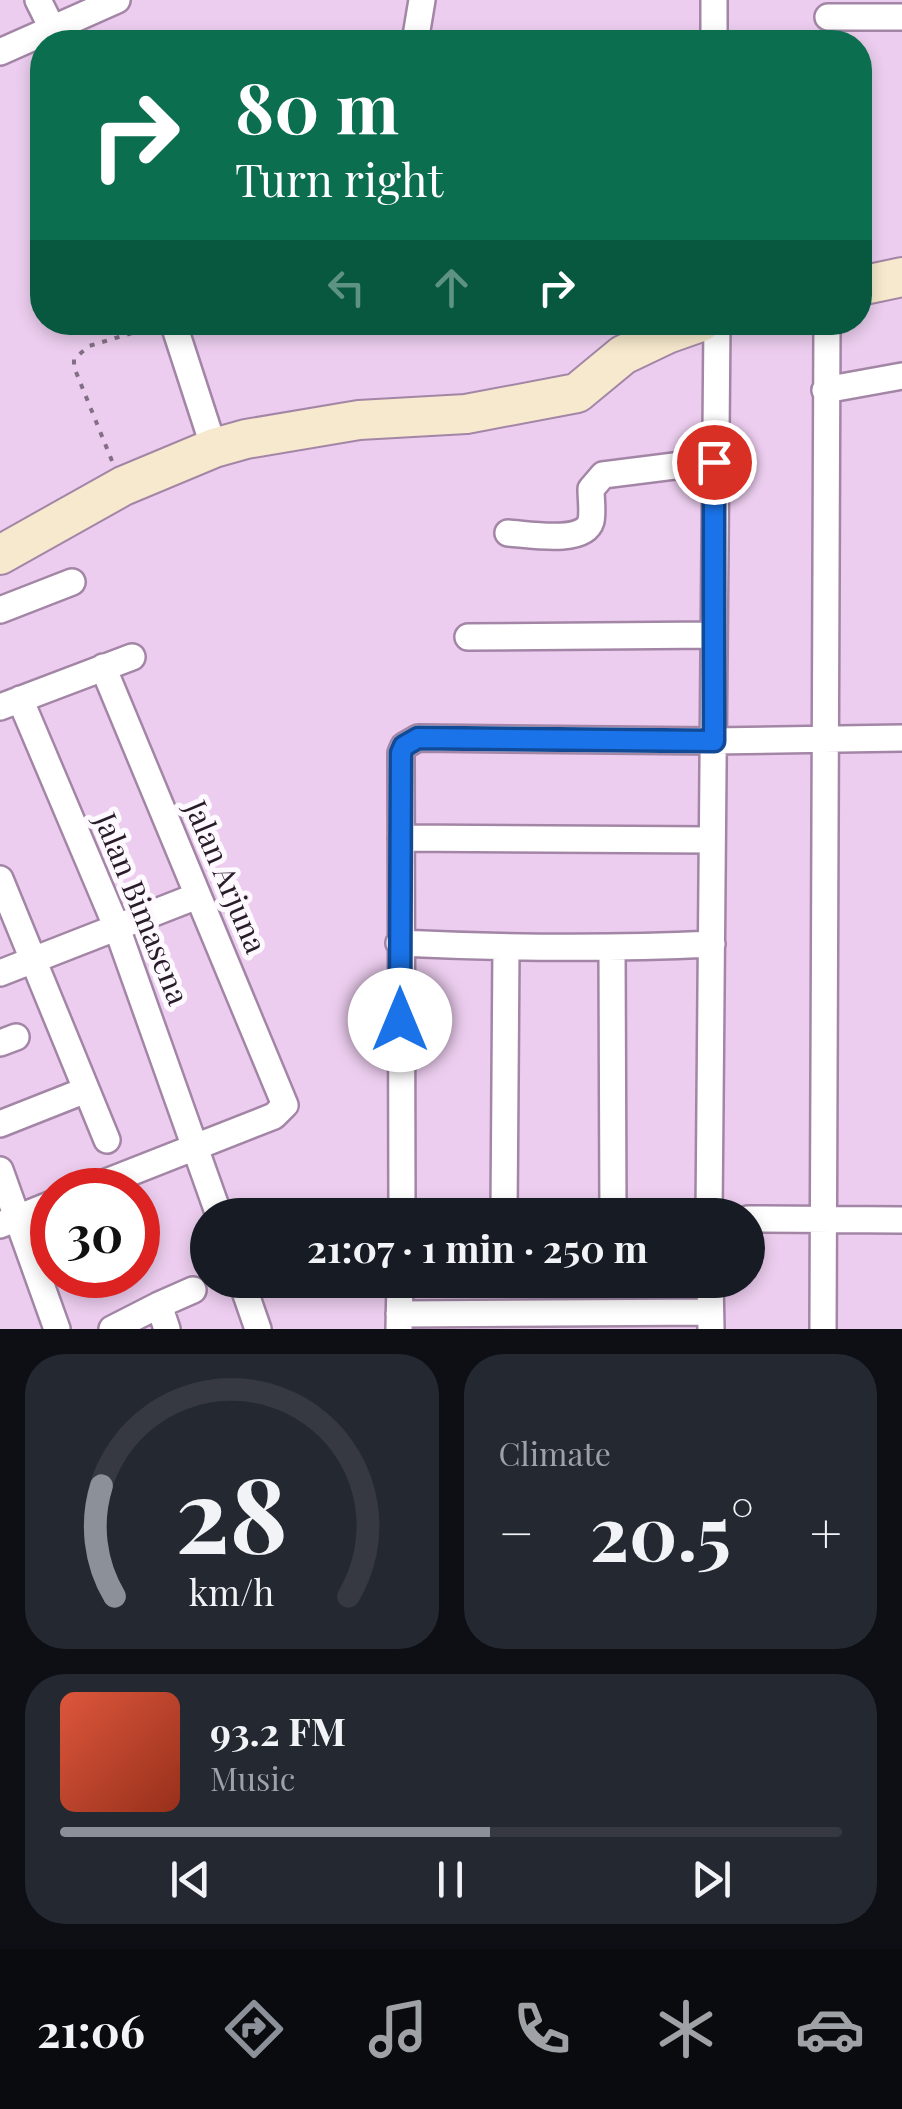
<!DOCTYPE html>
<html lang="en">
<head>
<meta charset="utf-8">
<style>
  :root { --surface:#171b24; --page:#242831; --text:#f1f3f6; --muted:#9ea1a6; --line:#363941; --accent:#8c9099 }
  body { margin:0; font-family:"Playfair Display",serif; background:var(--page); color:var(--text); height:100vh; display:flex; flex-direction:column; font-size:38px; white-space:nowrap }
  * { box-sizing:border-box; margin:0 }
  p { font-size:32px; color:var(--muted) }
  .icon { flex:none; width:55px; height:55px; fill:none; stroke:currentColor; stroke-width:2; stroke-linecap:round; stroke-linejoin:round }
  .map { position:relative; height:1329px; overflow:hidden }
  .drawer { display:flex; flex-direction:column; gap:25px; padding:25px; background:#0d0f14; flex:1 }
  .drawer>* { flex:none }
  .guide { position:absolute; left:30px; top:30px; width:842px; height:305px; border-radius:40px; box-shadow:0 5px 15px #0003; background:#0b6e4f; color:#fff; overflow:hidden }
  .speed { position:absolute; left:30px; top:1168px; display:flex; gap:20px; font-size:50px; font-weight:700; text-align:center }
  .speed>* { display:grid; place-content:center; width:130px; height:130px; border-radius:50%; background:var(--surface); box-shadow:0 5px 15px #0003; line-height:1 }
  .speed .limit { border:15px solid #d22; background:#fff; color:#111 }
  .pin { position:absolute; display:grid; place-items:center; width:85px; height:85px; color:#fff; margin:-42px; border:5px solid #fff; border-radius:50%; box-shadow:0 2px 10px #0007 }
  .me { position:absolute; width:110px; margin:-55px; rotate:0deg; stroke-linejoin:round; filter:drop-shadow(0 0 8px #0008) }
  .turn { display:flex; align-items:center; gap:35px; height:210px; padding:0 40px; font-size:45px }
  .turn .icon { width:130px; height:130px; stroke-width:2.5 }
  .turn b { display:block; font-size:70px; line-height:85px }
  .lanes { display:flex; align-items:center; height:95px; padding:0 40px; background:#0003; justify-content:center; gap:50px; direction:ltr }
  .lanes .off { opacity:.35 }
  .big { font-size:75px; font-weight:700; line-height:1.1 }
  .drawer .card { flex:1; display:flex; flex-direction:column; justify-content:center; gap:15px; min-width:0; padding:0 35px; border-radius:40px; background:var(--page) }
  .drawer .dial { align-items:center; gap:0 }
  .dial svg { height:260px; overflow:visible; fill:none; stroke:var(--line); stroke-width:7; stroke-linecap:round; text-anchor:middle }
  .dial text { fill:var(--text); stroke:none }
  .song { display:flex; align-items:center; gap:30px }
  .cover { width:120px; height:120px; border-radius:15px; background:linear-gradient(135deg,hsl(10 70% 55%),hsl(10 70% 35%)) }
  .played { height:10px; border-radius:5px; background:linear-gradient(90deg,var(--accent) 55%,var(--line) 55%) }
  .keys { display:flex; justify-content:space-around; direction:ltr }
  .heat { display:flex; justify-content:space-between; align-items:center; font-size:55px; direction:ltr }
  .drawer .tiles { flex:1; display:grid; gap:25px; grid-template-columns:1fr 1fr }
  .card:last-child { grid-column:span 2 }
  .trip { position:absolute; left:190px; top:1198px; width:575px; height:100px; border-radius:50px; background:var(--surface); box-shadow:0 5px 15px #0003; font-weight:700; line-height:100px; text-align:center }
  .tab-bar { display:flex; height:160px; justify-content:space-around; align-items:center; background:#090b0e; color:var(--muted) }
  .tab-bar .icon { width:70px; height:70px }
  .tab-bar .active { color:var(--accent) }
  .tab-bar b { font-size:45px; color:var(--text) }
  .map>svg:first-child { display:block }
</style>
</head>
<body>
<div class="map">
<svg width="902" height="1329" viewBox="0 0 902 1329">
  <rect width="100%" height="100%" fill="#eccdef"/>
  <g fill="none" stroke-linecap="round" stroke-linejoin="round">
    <g stroke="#a386a6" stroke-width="30">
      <path id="street" d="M38,0L52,28
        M828,17H902
        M415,42L422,0
        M714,42V0
        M0,52L117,0
        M173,322L214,448
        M825,390L902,376
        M508,533C527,534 584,545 591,521C593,512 591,499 591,489L603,475L714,461
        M0,610L72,582
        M468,637L714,635
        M20,699L117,928L219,1215
        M0,707L132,657
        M401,838L711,840
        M0,879L107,1140
        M399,943C504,948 607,949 712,944
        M612,949L613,1215
        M0,973L197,896
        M0,1043L16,1037
        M0,1124L86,1090
        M0,1170L57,1329
        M86,1190L274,1116L285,1105L103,667
        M402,1215L401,753L404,746L418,738L713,741L902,738
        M504,1215L506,948
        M709,1215L717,322
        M748,1219L902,1220
        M0,1225L52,1204
        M241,1280L258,1329
        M710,1280L711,1329
        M399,1314L710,1312
        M112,1329L159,1305
        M167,1329L159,1305L193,1290
        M399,1329L400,1280
        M823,1329L827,322"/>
    </g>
    <g stroke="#a386a6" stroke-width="42">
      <path id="secondary" d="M860,286L902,277
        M0,555L123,486L214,448L246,439L359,420L466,414L577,393L623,355L667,334L701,322"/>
    </g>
    <path stroke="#836f85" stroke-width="4" stroke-dasharray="5 8" stroke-linecap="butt" d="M112,461L74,367V359L89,346L152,327"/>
    <use href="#street" stroke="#fff" stroke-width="25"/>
    <use href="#secondary" stroke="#f7e9cd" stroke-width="38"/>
  </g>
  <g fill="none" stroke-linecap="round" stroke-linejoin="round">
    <g stroke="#114b97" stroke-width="25">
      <path id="route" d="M400,1020L401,753L404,746L418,738L714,741V462"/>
    </g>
    <use href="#route" stroke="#1a73e8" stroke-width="18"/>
  </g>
  <g text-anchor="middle" stroke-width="10" stroke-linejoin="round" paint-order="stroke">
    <g font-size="30" fill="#271c28" stroke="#fef8ff">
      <text transform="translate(225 877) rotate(67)" y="10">Jalan Arjuna</text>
      <text transform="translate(141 909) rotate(68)" y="10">Jalan Bimasena</text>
    </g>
  </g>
</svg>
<div class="speed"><div class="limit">30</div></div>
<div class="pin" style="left:714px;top:462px;background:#d93025"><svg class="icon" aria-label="arrive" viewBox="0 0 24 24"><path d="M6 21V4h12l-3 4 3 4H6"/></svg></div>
<svg class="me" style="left:400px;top:1020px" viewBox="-20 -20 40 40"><circle r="19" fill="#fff"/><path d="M0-13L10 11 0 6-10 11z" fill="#1a73e8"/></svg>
<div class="trip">21:07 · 1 min · 250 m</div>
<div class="guide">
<div class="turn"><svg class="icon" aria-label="right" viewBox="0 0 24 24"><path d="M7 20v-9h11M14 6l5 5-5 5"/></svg><div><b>80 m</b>Turn right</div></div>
<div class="lanes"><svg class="icon off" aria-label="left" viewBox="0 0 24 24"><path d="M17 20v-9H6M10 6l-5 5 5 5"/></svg><svg class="icon off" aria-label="ahead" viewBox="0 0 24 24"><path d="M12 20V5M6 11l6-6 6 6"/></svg><svg class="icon" aria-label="right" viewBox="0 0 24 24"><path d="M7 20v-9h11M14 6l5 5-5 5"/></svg></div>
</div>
</div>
<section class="drawer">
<div class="tiles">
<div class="card dial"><svg viewBox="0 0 100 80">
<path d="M14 69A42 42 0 1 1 86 69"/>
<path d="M14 69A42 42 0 0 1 10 35" stroke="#8c9099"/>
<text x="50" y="56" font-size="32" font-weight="700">28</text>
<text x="50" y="72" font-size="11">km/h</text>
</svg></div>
<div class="card"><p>Climate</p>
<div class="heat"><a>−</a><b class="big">20.5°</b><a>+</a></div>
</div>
<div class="card">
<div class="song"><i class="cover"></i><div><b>93.2 FM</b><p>Music</p></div></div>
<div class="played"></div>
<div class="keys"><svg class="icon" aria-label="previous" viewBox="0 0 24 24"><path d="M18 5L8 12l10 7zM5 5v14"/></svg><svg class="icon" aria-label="pause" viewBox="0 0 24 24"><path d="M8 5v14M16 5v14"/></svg><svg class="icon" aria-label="next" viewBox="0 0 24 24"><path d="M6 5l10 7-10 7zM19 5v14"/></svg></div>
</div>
</div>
</section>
<nav class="tab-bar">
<b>21:06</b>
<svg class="icon active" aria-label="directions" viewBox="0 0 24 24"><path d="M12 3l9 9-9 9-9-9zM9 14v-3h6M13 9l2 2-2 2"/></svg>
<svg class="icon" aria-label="music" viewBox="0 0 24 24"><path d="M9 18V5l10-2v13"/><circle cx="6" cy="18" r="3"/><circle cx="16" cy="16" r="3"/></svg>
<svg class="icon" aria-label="phone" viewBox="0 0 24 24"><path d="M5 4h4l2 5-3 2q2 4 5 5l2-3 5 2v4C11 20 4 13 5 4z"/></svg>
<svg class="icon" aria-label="climate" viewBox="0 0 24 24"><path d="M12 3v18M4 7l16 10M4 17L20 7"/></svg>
<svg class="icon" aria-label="car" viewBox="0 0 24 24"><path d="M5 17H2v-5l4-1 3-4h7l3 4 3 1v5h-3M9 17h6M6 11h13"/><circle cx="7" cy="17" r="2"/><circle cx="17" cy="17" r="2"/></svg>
</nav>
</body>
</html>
